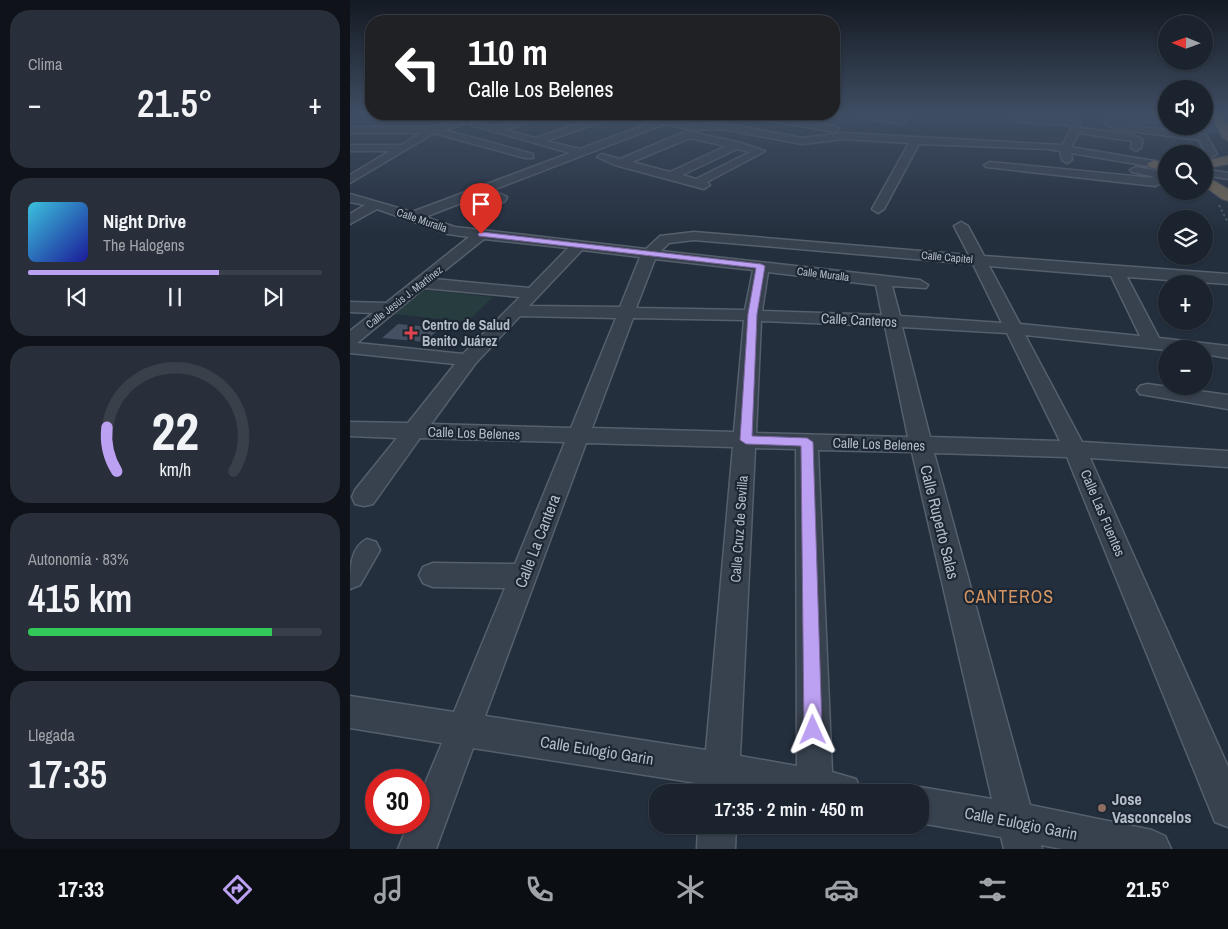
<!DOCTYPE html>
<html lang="es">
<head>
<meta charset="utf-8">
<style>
  :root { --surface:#1b232e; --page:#282f3a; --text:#f1f3f6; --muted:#a0a4aa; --line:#39404a; --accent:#bca0f2 }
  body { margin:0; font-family:"Archivo Narrow",sans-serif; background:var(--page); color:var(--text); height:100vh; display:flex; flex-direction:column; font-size:19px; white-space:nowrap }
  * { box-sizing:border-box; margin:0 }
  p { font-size:16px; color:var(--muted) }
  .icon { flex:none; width:28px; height:28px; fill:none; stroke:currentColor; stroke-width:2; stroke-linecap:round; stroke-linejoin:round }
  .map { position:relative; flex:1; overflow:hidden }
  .details { display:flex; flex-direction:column; gap:10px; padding:10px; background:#0f1319; width:350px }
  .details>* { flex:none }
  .top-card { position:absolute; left:15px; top:15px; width:475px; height:105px; border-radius:20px; box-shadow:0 1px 4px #0004,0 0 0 1px var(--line); background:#202124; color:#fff; overflow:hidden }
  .needle { width:32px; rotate:271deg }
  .controls { position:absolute; left:808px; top:15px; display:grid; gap:10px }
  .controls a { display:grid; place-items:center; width:55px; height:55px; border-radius:50%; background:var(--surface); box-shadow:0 1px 4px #0004,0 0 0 1px var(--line); font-size:25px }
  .speed { position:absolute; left:15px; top:769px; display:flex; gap:10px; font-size:25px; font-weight:700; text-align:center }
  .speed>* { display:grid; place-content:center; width:65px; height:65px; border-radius:50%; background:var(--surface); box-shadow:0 1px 4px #0004,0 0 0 1px var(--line); line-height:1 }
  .speed .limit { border:8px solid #d22; background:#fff; color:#111 }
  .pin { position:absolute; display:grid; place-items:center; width:42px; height:42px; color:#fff; margin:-51px -21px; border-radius:50% 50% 50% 0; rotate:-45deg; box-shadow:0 0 5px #0007 }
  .pin .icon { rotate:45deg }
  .me { position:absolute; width:55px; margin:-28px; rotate:359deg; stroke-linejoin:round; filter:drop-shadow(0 0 4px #0008) }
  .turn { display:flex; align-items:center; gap:18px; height:105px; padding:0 20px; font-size:22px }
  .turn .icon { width:65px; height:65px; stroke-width:2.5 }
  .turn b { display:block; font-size:35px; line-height:42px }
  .big { font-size:38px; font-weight:600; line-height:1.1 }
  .details .tile { flex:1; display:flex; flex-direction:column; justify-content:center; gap:8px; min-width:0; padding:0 18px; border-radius:20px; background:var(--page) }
  .details .dial { align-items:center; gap:0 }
  .dial svg { height:130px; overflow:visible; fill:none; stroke:var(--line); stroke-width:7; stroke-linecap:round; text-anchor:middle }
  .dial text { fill:var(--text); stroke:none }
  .song { display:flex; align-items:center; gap:15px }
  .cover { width:60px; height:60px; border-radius:8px; background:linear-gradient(135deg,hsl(190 70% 55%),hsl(240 70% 35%)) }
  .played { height:5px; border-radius:2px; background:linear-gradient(90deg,var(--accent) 65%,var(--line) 65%) }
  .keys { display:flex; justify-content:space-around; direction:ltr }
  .heat { display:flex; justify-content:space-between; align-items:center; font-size:28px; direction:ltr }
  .charge { height:8px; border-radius:4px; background:linear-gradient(90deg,#34c759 83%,var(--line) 0) }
  .trip { position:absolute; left:299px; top:784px; width:280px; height:50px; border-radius:20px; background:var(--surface); box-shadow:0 1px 4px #0004,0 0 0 1px var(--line); font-weight:600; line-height:50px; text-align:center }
  .tabs { display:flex; height:80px; justify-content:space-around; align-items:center; background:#0b0e12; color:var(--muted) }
  .tabs .icon { width:35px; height:35px }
  .tabs .current { color:var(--accent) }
  .tabs b { font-size:22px; color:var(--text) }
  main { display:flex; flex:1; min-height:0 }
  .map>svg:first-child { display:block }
</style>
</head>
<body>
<main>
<section class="details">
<div class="tile"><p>Clima</p>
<div class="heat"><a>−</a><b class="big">21.5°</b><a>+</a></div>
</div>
<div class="tile">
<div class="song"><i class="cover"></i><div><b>Night Drive</b><p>The Halogens</p></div></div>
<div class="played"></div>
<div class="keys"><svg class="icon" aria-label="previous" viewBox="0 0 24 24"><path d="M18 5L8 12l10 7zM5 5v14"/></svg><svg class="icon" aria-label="pause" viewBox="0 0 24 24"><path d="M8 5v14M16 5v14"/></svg><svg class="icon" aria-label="next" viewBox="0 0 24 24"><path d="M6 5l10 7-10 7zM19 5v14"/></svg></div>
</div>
<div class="tile dial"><svg viewBox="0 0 100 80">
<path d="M14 69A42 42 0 1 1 86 69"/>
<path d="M14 69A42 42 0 0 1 8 42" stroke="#bca0f2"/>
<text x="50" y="56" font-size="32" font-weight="700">22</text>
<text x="50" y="72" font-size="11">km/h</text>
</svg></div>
<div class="tile"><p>Autonomía · 83%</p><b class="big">415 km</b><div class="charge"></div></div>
<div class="tile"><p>Llegada</p><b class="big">17:35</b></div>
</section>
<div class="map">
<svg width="878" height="849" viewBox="0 0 878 849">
  <rect width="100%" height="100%" fill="#242f3e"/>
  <path fill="#263c3f" d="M74,290L143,297L117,322L44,314Z"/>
  <path fill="#394c67" d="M759,115H816V126H854V122L878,129V137L864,133L813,127Z"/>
  <path fill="#455162" d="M48,324L90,328L75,342L32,338Z"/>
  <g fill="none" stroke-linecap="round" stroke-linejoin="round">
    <g stroke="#565f6c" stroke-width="3">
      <path id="minor" d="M130,115H144L94,130L183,154V158H175L84,133L0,183V175L40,151H0V145H51L71,133H0V127H83Z
        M187,115H201L155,130L185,138L255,115H267L266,117L196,141L230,149L303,122L277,115H294L342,124L372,123L452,138L494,133L712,145L721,130V125L667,122L662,119L667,116L704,119L694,115H707L729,121L731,128L784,135L793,140L791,148L786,151L781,148L782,141L729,133L721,147L816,163V169L721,153L722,160L717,163L712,160L710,151L697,149L569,144L534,209L528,213L522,209L559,143L494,139L452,144L372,129L342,130L314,124L143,190L157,197L155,201L127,215L122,216L116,212L144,199L132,195L75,217L105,227L296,249L310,236L344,232L619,255L604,226L611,222L618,226L634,256L878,274V284L777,277L809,338L878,346V358L854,354V349L816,350L675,335L732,442L878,451V467L740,458L878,767V827L865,822L717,457L584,453L680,805L802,830L815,836L821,849H712L691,845L692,849H654L651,837L570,823V792H557L570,787L642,799L562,452L468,450L482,772L506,779L511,792H399L388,790V792H352L353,784L123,748L86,849H48L59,822H69V798L92,743L0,728V696L104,712L155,588L83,587L73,583L69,575L73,567L83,563L165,564L215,442L70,438L23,504L14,506L5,504L2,497L5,490L47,438L0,436V422L58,423L105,364L0,353V331L23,313L0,312V302L36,303L119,237L98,234L27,209L0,224V214L15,205L0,202V194L62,212L220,153L121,125L126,122L144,127ZM134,239L218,248L179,288L84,279ZM344,240L623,264L652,323L550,316L542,286L576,288L578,285L570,280L311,251L319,243ZM232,250L290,257L270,307L179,306ZM305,259L403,270L395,310L286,308ZM639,266L761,276L790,336L670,324ZM418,272L526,285L532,315L412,311ZM74,288L170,297L113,354L7,343ZM170,316L266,318L221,428L81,424L125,364ZM283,318L394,320L384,432L242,428ZM411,321L535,326L558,437L406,433ZM552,327L657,333L710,441L580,437ZM236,443L383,447L356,750L135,716ZM405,448L446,449L447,766L390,756Z
        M398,115H417L484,126L489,129L484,132L403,118Z
        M506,115H527L557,121L552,124L511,118Z
        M869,115H878V125L875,124Z
        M760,119L785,121L794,127L856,135L867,154L854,161V154L856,153L849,140L766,129L755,124L757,120Z
        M337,131L391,143L415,151L357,182L360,185L354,189L265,165L247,157L252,154L270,159ZM340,138L376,146L320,172L282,162ZM387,149L400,152L346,179L332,175Z
        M640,162L803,178L801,176L782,172L780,170L786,167L809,171L816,181L805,186L636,167L634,165Z
        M854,169L878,173V179L854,175Z
        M797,384L878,395V409L790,394L787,390L790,386Z
        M17,539L26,542L30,550L10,585L0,589C0,569 0,547 17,539Z
        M348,825H386L385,849H347Z"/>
    </g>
    <g stroke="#434c59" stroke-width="2">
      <path id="highway" d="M861,115H873L878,125V141L872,137Z
        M878,156V164L854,169V161Z
        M804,160L816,163V171L799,167L797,164Z
        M854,175L878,189V201L872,199L854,186Z"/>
    </g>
    <path stroke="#44595c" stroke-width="2" stroke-dasharray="2.5 2.5" stroke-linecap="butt" d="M869,205L878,223"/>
    <use href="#minor" fill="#38414e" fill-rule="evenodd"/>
    <use href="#highway" fill="#746855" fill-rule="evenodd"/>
  </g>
  <linearGradient id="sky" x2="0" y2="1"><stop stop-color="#141a22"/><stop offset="0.49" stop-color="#3f4d63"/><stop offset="1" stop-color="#3f4d63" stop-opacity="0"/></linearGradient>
  <rect width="878" height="233" fill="url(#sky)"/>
  <path fill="#bca0f2" stroke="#7a689d" d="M131,232L411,264L415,266L407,314L402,436L457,438L463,442L472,730L470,736L463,739L457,736L454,730L451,446L396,444L390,440L398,314L406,268L129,236L128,234Z"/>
  <path fill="#e0444e" stroke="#1d2633" stroke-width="2" d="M58.5 325.5h5v5h5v5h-5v5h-5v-5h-5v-5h5z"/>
  <circle fill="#8d6e63" stroke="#1d2633" stroke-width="2" cx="752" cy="808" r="5"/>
  <g text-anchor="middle" stroke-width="4.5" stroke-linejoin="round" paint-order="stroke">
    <g font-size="11" fill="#b4bcc9" stroke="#1d2633">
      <text transform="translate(72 220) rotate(19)" y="4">Calle Muralla</text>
      <text transform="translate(597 257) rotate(5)" y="4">Calle Capitel</text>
      <text transform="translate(473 274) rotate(7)" y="4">Calle Muralla</text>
      <text transform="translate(54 297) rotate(-38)" y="4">Calle Jesús J. Martínez</text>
    </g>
    <g font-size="14" fill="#b4bcc9" stroke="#1d2633">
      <text transform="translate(509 320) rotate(3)" y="5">Calle Canteros</text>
      <text transform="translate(124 433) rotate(2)" y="5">Calle Los Belenes</text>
      <text transform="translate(529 444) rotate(2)" y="5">Calle Los Belenes</text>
      <text transform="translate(753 513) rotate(67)" y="5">Calle Las Fuentes</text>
      <text transform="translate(389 529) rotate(-86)" y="5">Calle Cruz de Sevilla</text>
    </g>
    <g font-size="14" font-weight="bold" fill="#b4bcc9" stroke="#1d2633" text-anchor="start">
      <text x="72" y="330">Centro de Salud<tspan x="72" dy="16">Benito Juárez</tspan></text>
    </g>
    <g font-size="16" fill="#b4bcc9" stroke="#1d2633">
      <text transform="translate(590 522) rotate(76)" y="6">Calle Ruperto Salas</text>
      <text transform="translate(187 541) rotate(-69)" y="6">Calle La Cantera</text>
      <text transform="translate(247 750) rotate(9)" y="6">Calle Eulogio Garin</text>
      <text transform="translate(671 823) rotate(11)" y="6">Calle Eulogio Garin</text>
    </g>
    <g font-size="16" font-weight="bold" fill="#b4bcc9" stroke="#1d2633" text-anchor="start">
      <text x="762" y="805">Jose<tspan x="762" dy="18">Vasconcelos</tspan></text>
    </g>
    <g font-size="18" letter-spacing="1" fill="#d59563" stroke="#1d2633">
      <text x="659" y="603">CANTEROS</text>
    </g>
  </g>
</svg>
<div class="controls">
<a><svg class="needle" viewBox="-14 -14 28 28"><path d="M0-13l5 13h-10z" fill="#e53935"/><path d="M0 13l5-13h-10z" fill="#a0a4aa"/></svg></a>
<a><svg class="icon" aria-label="sound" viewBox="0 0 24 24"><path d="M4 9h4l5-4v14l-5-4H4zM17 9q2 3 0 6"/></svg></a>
<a><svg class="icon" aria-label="search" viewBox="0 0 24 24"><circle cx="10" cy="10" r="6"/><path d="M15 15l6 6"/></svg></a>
<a><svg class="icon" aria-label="layers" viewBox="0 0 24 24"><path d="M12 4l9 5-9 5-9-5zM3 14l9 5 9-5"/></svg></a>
<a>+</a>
<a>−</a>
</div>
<div class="speed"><div class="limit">30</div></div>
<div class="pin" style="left:131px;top:234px;background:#d93025"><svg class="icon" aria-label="arrive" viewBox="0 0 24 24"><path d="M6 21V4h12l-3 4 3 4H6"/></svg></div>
<svg class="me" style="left:463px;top:730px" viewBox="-20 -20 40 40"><path d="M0-17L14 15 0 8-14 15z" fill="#bca0f2" stroke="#fff" stroke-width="4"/></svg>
<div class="trip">17:35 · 2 min · 450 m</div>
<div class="top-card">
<div class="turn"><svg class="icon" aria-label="left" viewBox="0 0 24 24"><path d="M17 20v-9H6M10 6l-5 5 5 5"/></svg><div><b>110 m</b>Calle Los Belenes</div></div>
</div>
</div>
</main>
<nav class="tabs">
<b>17:33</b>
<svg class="icon current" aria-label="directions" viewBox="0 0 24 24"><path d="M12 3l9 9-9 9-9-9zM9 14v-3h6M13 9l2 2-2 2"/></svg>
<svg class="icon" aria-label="music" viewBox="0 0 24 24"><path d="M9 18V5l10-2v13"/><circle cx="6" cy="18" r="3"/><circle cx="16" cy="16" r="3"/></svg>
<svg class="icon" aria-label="phone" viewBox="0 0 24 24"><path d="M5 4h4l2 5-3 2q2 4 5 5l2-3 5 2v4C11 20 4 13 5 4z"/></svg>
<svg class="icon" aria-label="climate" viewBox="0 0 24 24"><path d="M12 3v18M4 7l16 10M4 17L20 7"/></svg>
<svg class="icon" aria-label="car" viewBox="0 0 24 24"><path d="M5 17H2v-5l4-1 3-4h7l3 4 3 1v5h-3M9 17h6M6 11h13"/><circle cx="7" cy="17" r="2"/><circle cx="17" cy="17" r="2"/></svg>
<svg class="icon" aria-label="filters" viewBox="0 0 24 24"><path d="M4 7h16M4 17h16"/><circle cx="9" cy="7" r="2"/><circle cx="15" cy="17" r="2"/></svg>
<b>21.5°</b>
</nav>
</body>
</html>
